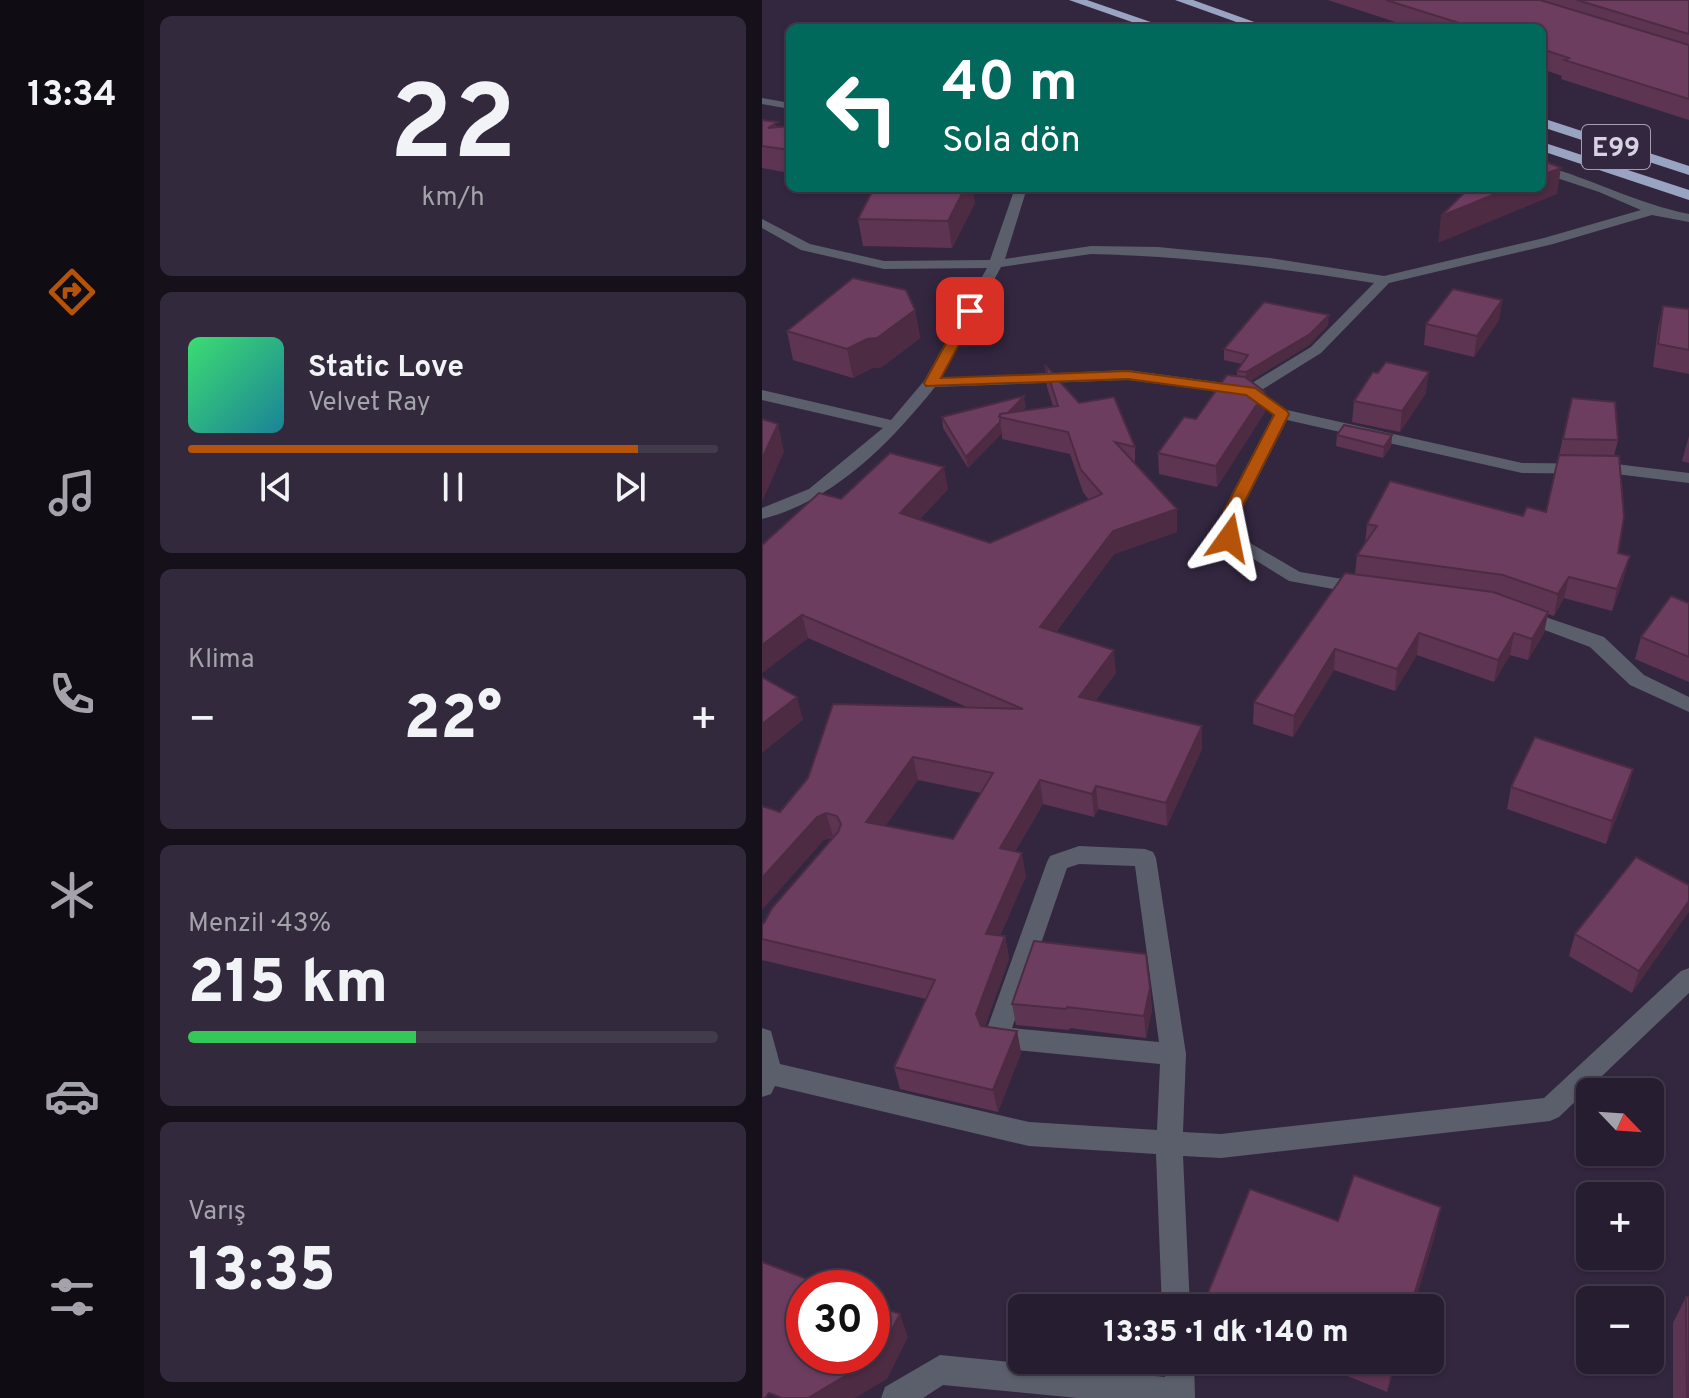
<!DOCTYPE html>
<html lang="tr">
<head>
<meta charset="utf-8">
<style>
  :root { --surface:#261d30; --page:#322a3c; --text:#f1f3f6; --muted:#a4a2ab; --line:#423b4c; --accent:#b45309 }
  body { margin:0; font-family:Overpass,sans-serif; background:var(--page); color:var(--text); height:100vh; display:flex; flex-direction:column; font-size:30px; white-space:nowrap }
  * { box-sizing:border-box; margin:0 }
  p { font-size:26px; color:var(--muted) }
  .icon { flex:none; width:44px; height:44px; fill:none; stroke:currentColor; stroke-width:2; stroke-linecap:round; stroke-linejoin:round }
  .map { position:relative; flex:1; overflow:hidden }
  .drawer { display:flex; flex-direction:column; gap:16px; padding:16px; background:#15101a; width:618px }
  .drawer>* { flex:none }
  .guide { position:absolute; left:24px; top:24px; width:760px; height:168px; border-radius:12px; box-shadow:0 2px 6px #0004,0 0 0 2px var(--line); background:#00695c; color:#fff; overflow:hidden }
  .needle { width:52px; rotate:115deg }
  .controls { position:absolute; left:814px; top:1078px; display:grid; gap:16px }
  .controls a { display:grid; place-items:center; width:88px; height:88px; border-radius:12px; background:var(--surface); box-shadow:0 2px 6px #0004,0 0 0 2px var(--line); font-size:40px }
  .speed { position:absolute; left:24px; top:1270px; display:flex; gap:16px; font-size:40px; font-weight:700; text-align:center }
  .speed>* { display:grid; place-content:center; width:104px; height:104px; border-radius:50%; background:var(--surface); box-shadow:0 2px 6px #0004,0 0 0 2px var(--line); line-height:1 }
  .speed .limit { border:12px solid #d22; background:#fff; color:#111 }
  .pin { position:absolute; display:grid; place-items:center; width:68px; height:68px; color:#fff; margin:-34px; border-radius:16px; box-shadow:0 4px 12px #0006 }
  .me { position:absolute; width:88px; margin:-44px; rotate:12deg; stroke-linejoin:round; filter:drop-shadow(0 0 6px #0008) }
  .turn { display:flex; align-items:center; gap:28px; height:168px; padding:0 24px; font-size:36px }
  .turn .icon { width:104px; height:104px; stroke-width:2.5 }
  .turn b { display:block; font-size:56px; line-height:68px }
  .big { font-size:60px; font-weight:800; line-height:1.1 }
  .drawer .widget { flex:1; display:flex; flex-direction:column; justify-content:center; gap:12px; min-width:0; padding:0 28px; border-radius:12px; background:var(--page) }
  .drawer .dial { align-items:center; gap:0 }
  .dial b { font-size:104px; line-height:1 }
  .song { display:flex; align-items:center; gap:24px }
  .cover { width:96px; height:96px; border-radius:12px; background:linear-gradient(135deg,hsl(140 70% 55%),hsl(190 70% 35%)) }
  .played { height:8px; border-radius:4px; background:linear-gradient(90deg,var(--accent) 85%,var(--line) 85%) }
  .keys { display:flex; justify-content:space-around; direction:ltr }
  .heat { display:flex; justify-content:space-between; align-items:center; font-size:44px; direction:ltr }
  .charge { height:12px; border-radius:6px; background:linear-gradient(90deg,#34c759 43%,var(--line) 0) }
  .trip { position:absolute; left:246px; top:1294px; width:436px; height:80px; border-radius:12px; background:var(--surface); box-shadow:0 2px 6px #0004,0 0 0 2px var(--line); font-weight:800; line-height:80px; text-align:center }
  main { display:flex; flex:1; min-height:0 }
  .dock { display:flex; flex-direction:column; width:144px; justify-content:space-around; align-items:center; background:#0f0c13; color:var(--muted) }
  .dock .icon { width:56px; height:56px }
  .dock .active { color:var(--accent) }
  .dock b { font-size:36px; color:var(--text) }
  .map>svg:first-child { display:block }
</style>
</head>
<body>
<main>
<nav class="dock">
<b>13:34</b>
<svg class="icon active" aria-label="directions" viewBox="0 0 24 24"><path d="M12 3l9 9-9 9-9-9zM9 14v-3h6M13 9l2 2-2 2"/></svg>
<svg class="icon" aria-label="music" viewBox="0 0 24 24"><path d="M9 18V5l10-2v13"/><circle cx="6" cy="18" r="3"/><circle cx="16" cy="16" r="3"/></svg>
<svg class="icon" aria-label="phone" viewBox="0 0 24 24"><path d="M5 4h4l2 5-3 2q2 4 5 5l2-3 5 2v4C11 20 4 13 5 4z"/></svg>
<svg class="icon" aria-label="climate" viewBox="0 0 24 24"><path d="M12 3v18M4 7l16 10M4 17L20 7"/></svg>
<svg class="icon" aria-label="car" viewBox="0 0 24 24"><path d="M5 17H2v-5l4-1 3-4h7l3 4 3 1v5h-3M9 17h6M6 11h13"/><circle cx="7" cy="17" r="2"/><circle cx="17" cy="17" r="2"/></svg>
<svg class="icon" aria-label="filters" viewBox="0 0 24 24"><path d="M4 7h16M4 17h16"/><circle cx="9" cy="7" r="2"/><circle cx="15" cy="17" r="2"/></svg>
</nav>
<section class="drawer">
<div class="widget dial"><b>22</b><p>km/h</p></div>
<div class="widget">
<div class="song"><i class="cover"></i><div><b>Static Love</b><p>Velvet Ray</p></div></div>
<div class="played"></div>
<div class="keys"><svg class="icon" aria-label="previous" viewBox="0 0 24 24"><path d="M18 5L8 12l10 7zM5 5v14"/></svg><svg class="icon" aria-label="pause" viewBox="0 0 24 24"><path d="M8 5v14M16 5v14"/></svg><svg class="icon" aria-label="next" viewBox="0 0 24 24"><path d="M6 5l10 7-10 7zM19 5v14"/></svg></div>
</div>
<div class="widget"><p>Klima</p>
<div class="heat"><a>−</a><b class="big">22°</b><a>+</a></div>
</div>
<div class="widget"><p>Menzil · 43%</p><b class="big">215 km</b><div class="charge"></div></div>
<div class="widget"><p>Varış</p><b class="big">13:35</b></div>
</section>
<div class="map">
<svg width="927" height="1398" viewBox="0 0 927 1398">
  <rect width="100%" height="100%" fill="#332740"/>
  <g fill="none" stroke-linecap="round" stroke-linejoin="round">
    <path fill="#5b5f6c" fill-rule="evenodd" d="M0,98L28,103V109L0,104Z
      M780,165C830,179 876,204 927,214V222L890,215L791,244L627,283L559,353L498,391L525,410L760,463L854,464L927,473V483L854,474L760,473L525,420L479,511L476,536L538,572L599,582L608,588L599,594L527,581L458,538L461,511L511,415L484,395L366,380L173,387C128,443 72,501 0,519V508L47,489L121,428L0,400V390L129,420L162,381L225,268L122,269L39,250L0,228V219L48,244L122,261L228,260L253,188H265L243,259L329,246L396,247L508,258L622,276L782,238L879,210L837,192L780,173ZM329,254C424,256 517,268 612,283L549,347L485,386L366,370L179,378L239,267Z
      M760,609L842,637L882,675L927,697V712L868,685L828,647L753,619L751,615L753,611Z
      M317,846L383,849L391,852L394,858L424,1054L421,1132L459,1134L782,1098L919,971L927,968V993L797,1117L788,1121L459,1158L421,1156L428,1308H400L394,1154L267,1146L13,1086L9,1094L0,1097V1028L9,1031L18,1064L267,1122L395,1130L398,1064L234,1048L225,1045L222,1037L285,862L288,856ZM317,864L373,866L397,1042L250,1028L305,868Z
      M178,1355L403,1377L402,1360H432L433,1398H315L181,1385L161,1398H119L123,1387Z"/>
    <path fill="#99a3c2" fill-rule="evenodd" d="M307,0H325L406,28H387Z
      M413,0H431L509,28H491Z
      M780,118L927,166V175L780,127Z
      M780,142L927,190V200L780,151Z"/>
  </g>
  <path fill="#5e3453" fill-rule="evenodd" d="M566,0H927V120L799,79L800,76L780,69V28H652Z
    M0,120L17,127L28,126V173L0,168Z
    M213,203L190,248L101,246L96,219Z
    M740,300L737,320L712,357L662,345L664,324Z
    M901,306L927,309V374L891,367L896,329Z
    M153,310L158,338L120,367L110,368L91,378L31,360L25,331Z
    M566,325L547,345L488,381L503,412L455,487L397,474L396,453L434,419L475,376V371L480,364L462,360V349Z
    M283,365L317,403L373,447V464L415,509V532L352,554L294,632L354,673L333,701L440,726V749L405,826L336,809L332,817L281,804L253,851L264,876L238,936H243L247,959L223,1026L255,1031L259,1053L236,1112L138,1089L132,1067L164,999L0,960V924L2,923L72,837L62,840L18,812L207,708L46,638L0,673L79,499L186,489L158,519L228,543L327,500L321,492L308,454L240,439V433L206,468L181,428L180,417L264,407L260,411L291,406L285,387ZM156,780L219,793L191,839L123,826Z
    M616,373L664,393L638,432L590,422L592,401Z
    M810,398L856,440L852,456L856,553L862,578L850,611L802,598L792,616L786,614L782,633L766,660L748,655L732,682L655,655L633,691L572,670L531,737L491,724L492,702L593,574L595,555L603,544L605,524L761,516L784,512Z
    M575,435H630L629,446L621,458L574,446Z
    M927,436V463L920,461Z
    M927,603V682L873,659L879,637Z
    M871,769L865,791L844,844L745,809L749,787Z
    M927,885L870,993L807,956L813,934Z
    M388,988L390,1010L384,1038L308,1028L307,1030L254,1025L250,1004Z
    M673,1235L651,1308H446V1293Z
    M924,1297L927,1398H911V1323Z
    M546,1360H635L625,1392Z"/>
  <path fill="#4c2b43" d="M799,168L795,194L676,243L679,216L748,188H780V175Z
    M203,188H211L213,203L190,248L186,221Z
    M740,300L737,320L712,357L715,336Z
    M153,310L158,338L120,367L110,368L91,378L85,349Z
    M567,315L566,325L547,345L484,383V372Z
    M667,372L664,393L638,432L640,411Z
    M503,392V412L455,487L454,466Z
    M262,396L264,407L252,420L242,418Z
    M238,422L240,433L206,468L204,457Z
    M16,424L22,452L0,502V459Z
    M630,435L629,446L621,458L622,447Z
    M182,467L186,489L143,535L138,513Z
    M415,509V532L352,554L280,650L278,627L351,531Z
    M868,556L862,578L850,611L855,589Z
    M807,577L802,598L792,616L796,594Z
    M786,612L782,633L766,660L770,639Z
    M40,615L46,638L0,673V645Z
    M657,633L655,655L633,691L635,669Z
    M752,633L748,655L732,682L736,660Z
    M573,649L572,670L531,737L532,716Z
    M352,650L354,673L319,721L317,697Z
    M35,697L41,720L0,753V724Z
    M440,726V749L405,826L404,803Z
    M151,757L156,780L110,845L104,822Z
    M871,769L865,791L844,844L850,821Z
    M278,780L281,804L242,871L238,848Z
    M334,786L336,809L332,817L330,794Z
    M64,813L71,836L62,840L0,910V878L55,817Z
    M260,853L264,876L229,957L224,934Z
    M927,901V912L870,993L877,971Z
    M243,936L247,959L219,1036L214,1014Z
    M388,988L390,1010L384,1038L382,1016Z
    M255,1031L259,1053L236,1112L231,1090Z
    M679,1207L673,1235L651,1308H648Z
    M138,1314L146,1337L125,1379L93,1398H46Z
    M632,1360H635L625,1392L630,1366Z"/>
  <path fill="#6d3d60" stroke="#4c2b43" stroke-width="2" fill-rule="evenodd" d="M624,0H778L927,45V99L802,60L807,58L780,49V28H713Z
    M815,0H927V34Z
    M0,120L16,122L6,128L28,126V150L0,146Z
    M780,160L799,168L780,175Z
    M112,188H203L186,221L96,219Z
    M707,188H748L679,216Z
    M91,278L144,290L153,310L115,338L105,339L85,349L25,331Z
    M691,289L740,300L715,336L664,324Z
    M502,302L567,315L548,334L484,372L475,371L486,355L462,349Z
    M901,306L927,309V350L896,344Z
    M624,362L667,372L640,411L592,401L611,372L616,373Z
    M283,365L317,403L352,397L373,447L353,442L415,509L351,531L278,627L352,650L317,697L440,726L404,803L334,786L330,794L278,780L238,848L260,853L224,934L243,936L214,1014L219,1026L255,1031L231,1090L132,1067L173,980L0,939V924L2,923L10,908L76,832L79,824L75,816L64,813L55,817L0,878V806L18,812L46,778L71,704L261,709L40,615L0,645V545L57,493L79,499L128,453L182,467L138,513L228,543L340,494L319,470L306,432L237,417L238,414L296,406ZM151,757L231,773L191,839L104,822Z
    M465,375L483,377L503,392L454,466L396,453L422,417L434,419Z
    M262,396L246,413L238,414V422L204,457L180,417Z
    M810,398L853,402L856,440L801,439Z
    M0,419L16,424L0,459Z
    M582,425L630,435L622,447L575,435Z
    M797,455L857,456L862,517L856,553L868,556L855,589L807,577L796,594L741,575L595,555L615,526L605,524L628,481L761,516L765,507L784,512Z
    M583,573L731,592L786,612L770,639L752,633L736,660L657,633L635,669L573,649L532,716L492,702Z
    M909,596L927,603V657L879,637Z
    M0,677L35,697L0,724Z
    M773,737L871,769L850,821L749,787Z
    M874,857L927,885V901L877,971L813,934Z
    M272,941L384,954L388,988L382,1016L305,1007L304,1009L250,1004Z
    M592,1175L679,1207L648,1308H483L446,1293L488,1189L576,1221Z
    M0,1262L69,1288H42V1356H110V1304L138,1314L115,1357L46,1398H20L7,1393L3,1398H0Z
    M924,1297H927V1398H925Z
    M614,1360H632L630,1366Z"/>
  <path fill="#b45309" stroke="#753606" stroke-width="2" d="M208,307L215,311L179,378L366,371L493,388L525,411L527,414L478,511L473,542L467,543L459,538L462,511L512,415L484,395L366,379L164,386L162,383L202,311Z"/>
  <g text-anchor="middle" stroke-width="8" stroke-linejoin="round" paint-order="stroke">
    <rect fill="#332740" stroke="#a69eb1" stroke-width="2" x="820" y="125" width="68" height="44" rx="6"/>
    <g font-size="26" font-weight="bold" fill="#d8d1e2">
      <text x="854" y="156">E99</text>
    </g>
  </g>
</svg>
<div class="controls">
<a><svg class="needle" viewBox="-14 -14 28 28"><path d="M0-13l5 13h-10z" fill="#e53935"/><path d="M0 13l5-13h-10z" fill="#a4a2ab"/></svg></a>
<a>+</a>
<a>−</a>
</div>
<div class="speed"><div class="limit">30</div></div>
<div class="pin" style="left:208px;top:311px;background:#d93025"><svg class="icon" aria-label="arrive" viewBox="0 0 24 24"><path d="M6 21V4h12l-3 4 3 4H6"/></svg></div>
<svg class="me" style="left:467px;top:538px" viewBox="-20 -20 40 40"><path d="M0-17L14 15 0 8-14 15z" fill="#b45309" stroke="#fff" stroke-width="4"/></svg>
<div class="trip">13:35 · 1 dk · 140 m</div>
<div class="guide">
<div class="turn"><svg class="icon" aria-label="left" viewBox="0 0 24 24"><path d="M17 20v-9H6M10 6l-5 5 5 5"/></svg><div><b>40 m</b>Sola dön</div></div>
</div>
</div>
</main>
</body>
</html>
